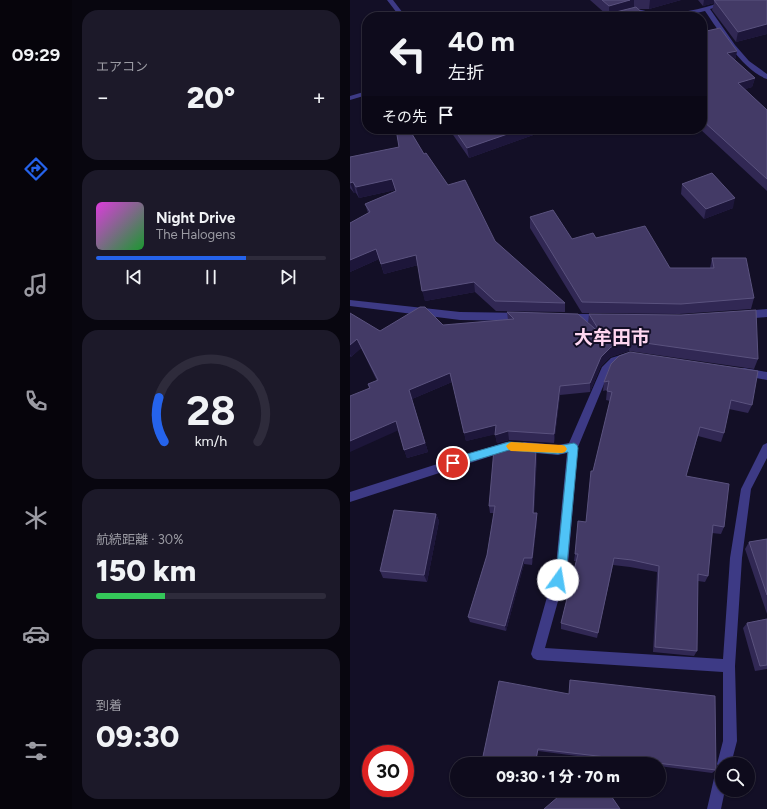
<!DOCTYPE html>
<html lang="ja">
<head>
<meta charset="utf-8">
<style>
  :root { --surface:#0e0b1c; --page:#1c1929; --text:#f1f3f6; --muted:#9b9ba3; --line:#2e2b3b; --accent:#2563eb }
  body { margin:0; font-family:Figtree,"Noto Sans JP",sans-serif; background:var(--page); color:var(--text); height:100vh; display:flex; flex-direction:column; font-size:15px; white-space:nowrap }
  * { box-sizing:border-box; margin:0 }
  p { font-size:13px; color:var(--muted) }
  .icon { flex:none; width:22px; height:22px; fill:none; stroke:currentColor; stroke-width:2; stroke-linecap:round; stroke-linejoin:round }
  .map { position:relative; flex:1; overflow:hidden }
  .side { display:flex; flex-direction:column; gap:10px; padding:10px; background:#08060f; width:278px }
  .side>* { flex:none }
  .banner { position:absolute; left:12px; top:12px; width:345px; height:122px; border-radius:16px; box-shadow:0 1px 3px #0004,0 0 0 1px var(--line); background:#0e0b1c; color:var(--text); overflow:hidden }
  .tools { position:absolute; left:365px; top:757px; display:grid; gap:8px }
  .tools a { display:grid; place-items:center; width:40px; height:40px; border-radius:50%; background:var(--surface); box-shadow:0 1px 3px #0004,0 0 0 1px var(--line); font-size:20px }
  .speed { position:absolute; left:12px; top:745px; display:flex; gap:8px; font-size:20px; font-weight:700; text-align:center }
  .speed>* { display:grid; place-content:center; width:52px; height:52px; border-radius:50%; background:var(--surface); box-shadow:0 1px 3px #0004,0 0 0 1px var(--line); line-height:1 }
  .speed .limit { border:6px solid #d22; background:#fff; color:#111 }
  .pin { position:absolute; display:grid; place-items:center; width:34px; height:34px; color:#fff; margin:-17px; border:2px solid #fff; border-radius:50%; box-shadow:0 1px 4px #0007 }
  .me { position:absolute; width:44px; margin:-22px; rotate:13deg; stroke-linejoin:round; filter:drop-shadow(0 0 3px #0008) }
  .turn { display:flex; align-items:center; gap:14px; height:84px; padding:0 20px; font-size:18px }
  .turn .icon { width:52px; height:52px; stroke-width:2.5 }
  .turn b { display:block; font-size:28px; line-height:34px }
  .then { display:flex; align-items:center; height:38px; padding:0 20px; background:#0003; gap:8px; font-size:15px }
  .big { font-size:30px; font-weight:800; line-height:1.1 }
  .side .tile { flex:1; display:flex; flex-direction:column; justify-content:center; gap:6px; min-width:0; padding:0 14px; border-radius:16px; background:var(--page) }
  .side .dial { align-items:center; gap:0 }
  .dial svg { height:104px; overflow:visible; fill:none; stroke:var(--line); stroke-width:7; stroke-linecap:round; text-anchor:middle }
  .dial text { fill:var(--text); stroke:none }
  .song { display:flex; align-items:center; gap:12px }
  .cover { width:48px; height:48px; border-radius:6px; background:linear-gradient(135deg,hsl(300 70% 55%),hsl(130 70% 35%)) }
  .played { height:4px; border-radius:2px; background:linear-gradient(90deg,var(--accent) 65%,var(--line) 65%) }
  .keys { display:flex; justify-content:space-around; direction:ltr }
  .heat { display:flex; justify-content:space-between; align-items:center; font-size:22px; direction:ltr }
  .charge { height:6px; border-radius:3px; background:linear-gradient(90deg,#34c759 30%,var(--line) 0) }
  .trip { position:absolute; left:100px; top:757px; width:216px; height:40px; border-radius:20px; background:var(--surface); box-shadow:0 1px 3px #0004,0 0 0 1px var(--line); font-weight:800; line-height:40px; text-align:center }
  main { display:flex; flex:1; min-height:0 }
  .menu { display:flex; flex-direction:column; width:72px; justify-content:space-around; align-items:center; background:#06040b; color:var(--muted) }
  .menu .icon { width:28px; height:28px }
  .menu .active { color:var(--accent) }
  .menu b { font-size:18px; color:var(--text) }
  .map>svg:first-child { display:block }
</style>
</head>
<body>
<main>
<nav class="menu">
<b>09:29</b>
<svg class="icon active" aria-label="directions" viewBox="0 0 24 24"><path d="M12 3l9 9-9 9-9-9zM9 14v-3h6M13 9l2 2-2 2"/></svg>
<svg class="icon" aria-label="music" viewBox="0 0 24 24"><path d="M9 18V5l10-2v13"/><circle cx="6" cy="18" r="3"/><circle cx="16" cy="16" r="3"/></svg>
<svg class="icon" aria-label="phone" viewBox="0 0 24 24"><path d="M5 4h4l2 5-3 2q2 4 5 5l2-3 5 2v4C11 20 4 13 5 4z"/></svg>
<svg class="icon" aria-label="climate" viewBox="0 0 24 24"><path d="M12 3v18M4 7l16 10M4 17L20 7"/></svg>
<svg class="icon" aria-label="car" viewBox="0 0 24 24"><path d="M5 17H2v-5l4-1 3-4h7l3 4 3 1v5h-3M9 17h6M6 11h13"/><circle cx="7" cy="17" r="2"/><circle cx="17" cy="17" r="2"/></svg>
<svg class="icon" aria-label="filters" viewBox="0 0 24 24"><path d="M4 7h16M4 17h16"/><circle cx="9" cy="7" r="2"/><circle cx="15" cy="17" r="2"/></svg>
</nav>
<section class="side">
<div class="tile"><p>エアコン</p>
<div class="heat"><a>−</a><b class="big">20°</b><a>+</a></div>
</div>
<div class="tile">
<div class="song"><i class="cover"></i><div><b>Night Drive</b><p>The Halogens</p></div></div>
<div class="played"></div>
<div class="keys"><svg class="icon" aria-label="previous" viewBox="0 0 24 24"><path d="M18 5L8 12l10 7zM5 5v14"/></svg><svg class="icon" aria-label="pause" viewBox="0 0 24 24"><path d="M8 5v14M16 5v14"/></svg><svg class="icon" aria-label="next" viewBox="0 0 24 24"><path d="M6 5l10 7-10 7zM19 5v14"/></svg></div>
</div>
<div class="tile dial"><svg viewBox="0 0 100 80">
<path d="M14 69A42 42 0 1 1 86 69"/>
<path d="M14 69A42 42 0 0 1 10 35" stroke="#2563eb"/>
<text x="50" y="56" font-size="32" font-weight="700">28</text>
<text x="50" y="72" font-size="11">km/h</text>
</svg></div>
<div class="tile"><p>航続距離 · 30%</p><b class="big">150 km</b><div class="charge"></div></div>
<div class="tile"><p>到着</p><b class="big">09:30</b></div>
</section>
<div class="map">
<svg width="417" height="809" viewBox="0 0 417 809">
  <rect width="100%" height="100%" fill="#130f26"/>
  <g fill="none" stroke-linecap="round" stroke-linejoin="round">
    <path fill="#3d3a85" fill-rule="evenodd" d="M37,0H43L56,17H50Z
      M381,0H392L360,9L385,45L399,61L417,74V79C393,71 369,31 355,11C339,15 322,18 306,17C300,17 296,14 290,14C285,14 280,16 276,13C286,5 298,13 308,14C332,15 359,6 381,0Z
      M17,91V95L0,100V96Z
      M0,300L110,312L171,313L176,317L171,321L110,320L0,306Z
      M417,309V317L393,319L388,315L393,311Z
      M219,314H251L256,318C252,324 218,324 214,318Z
      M277,353L280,354L282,357L280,360L267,364L259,372L228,447L218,565L195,648L373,659L380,558L391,489L413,445L417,443V458L401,489L392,558L385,666L387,741L381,764H372V790H375L371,809H357L365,774L369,768L367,764L373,741V672L187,660L183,658L181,654L206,565L217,453L208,455L174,452L170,450L169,447L170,444L174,442L208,445L219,443L252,367L261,358Z
      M394,368L417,372V380L391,375L389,372L391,369Z
      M156,442L160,444L161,447L160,450L0,502V492Z"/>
  </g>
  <path fill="#312854" d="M240,0H331L299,9H287L257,15Z
    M348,0H417V34L386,42L362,10L364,3L353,6Z
    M352,32L387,51L385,60L405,78L402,87L395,89L417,110V191L350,129H352Z
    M27,129H59L74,154L98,185L145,241L215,303V312L146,311L125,292L75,301L68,265L34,274L29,259L0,272V223L18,213L15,204L45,191V190L9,198L6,193H4L0,188V157L49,147L46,130L29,133Z
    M99,129H200L119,158Z
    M332,184L383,208L354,219L331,194Z
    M180,217L222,239L246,238L320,268H360L362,258L404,298L401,309L329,314L232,313L180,228Z
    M157,312L238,323L239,314L408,359L404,369L279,351L260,357L251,366L240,392L210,395L204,443L159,440L147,443L145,434L116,441L102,382L62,399L78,452L57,458L48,431L19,388L18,384L27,381L11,348L1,357L0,356V313L30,331L158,320Z
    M261,364L402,405L398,413L379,409L374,433L371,442L348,436L336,476L374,527L371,534L362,533L358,576L355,582L348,581L347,651L344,656L303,652L307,572L280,567L263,565L247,638L211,629V623L226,561H224L225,554L236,522L243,471L260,401L256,400L257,390L253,391L254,382Z
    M186,447L187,455L184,513L187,521L182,565L174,564L156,631L120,622L118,617L137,555L144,513H140L139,506Z
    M86,514L89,521L77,582L33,578L30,571Z
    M417,539V614L395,549L399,542Z
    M417,619V669L405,671L393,628L397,623Z
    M149,681L366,770L362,773L309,766V764H290L188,751L186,764H134L132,761Z"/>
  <path fill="#1d163a" d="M280,0H284V9L259,16V6Z
    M300,0H331L299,9Z
    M354,0H364V3L353,6Z
    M417,24V34L386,42L388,32Z
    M387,51L385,60L377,53Z
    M405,78L402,87L386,92L388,83Z
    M28,129H46L47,130L29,133Z
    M172,129H200L119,158L117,148Z
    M42,179L45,190L9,198L6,187Z
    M3,182L6,193H4L0,183Z
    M385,198L383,208L354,219L356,209Z
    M26,249L29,259L0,272V260Z
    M66,255L68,265L34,274L31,264Z
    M124,282L125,292L75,301L72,291Z
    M7,339L11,348L1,357L0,354V345Z
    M281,341L279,351L260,357L251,366L240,392V383L251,357L261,347Z
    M100,373L102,382L62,399L78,452L57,458L54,450L59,390Z
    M210,386V395L204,443V434Z
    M46,421L49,430L0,452V441Z
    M146,425L158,431L159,440L147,443L145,435L147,434L116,441L114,433Z
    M186,447L187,455L183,520V513Z
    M187,513V521L182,565V558Z
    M86,514L89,521L77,582L74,575Z
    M174,558V564L156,631L155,626Z
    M188,749V751L186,764H185Z"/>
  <path fill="#433a66" stroke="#5a527e" d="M252,0H280L259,6Z
    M364,0H417V24L388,32Z
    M286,7L297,17H246Z
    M370,28L387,51L377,53L405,78L388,83L417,110V179L352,120V32Z
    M46,129H59L74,154L76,153L98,185L115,180L145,241L215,303L145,301L124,282L72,291L66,255L31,264L26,249L0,260V223L20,212L15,204L46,191L42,179L6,187L3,182L0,183V157L49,147Z
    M104,129H172L117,148Z
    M362,173L385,198L356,209L332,184Z
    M203,210L222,239L243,233L246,238L295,226L320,268H364L362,258H396L404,298L331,304L232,302L180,217Z
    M70,307H75L93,325L164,319L157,312L228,314L252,335L239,314L331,315L406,310L408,359L281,341L261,347L251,357L240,383L210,386L204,434L158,431L145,435L146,425L114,433L100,373L59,390L75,443L54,450L46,421L0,441V396L20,388L18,384L28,380L7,339L0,345V313L30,331Z
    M280,352L408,371L402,405L381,400L374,433L350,427L336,476L379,484L374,527L363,525L358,576L348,574L347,651L305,647L309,566L282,560L264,558L248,633L211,623L228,554H225L228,521L236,522L241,471H243L262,392L257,391L259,381L254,382L261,364L269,356Z
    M158,444L186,447L183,513H187L182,558H174L155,626L118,617L137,555L145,506H139L144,449Z
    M44,510L86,514L74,575L30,571Z
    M417,539V595L399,542Z
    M417,619V665L410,666L397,623Z
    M220,680L365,696L366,770L188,749L185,764H146L132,761L149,681L219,694Z
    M216,790H257L270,809H194Z"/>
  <path fill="#4fc3f7" stroke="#337fa1" d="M159,442L208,446L224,443L227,445L228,448L217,565L212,584L208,585L204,584L203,580L207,565L218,452L208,454L159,450L103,467L100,466L98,463L100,460L103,458Z"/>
  <path fill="#f59e0b" d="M161,442L212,445L215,446L217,449L215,452L212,453L161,451L158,449L156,446L158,444Z"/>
  <g text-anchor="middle" stroke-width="4" stroke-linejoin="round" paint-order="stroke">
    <g font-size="19" font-weight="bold" fill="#ffd6f0" stroke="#130f26">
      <text x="262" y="344">大牟田市</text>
    </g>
  </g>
</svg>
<div class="tools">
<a><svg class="icon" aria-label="search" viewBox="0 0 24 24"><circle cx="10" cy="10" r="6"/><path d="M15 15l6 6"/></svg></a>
</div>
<div class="speed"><div class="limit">30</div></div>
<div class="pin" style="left:103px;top:463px;background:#d93025"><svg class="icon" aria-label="arrive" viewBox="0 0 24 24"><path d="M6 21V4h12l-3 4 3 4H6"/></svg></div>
<svg class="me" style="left:208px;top:580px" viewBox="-20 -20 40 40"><circle r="19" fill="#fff"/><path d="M0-13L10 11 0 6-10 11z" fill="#4fc3f7"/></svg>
<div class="trip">09:30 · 1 分 · 70 m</div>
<div class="banner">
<div class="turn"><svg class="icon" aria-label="left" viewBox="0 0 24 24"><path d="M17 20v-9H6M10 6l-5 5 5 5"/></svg><div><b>40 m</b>左折</div></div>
<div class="then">その先<svg class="icon" aria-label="arrive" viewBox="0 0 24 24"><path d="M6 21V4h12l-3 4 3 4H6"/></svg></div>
</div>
</div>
</main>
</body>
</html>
